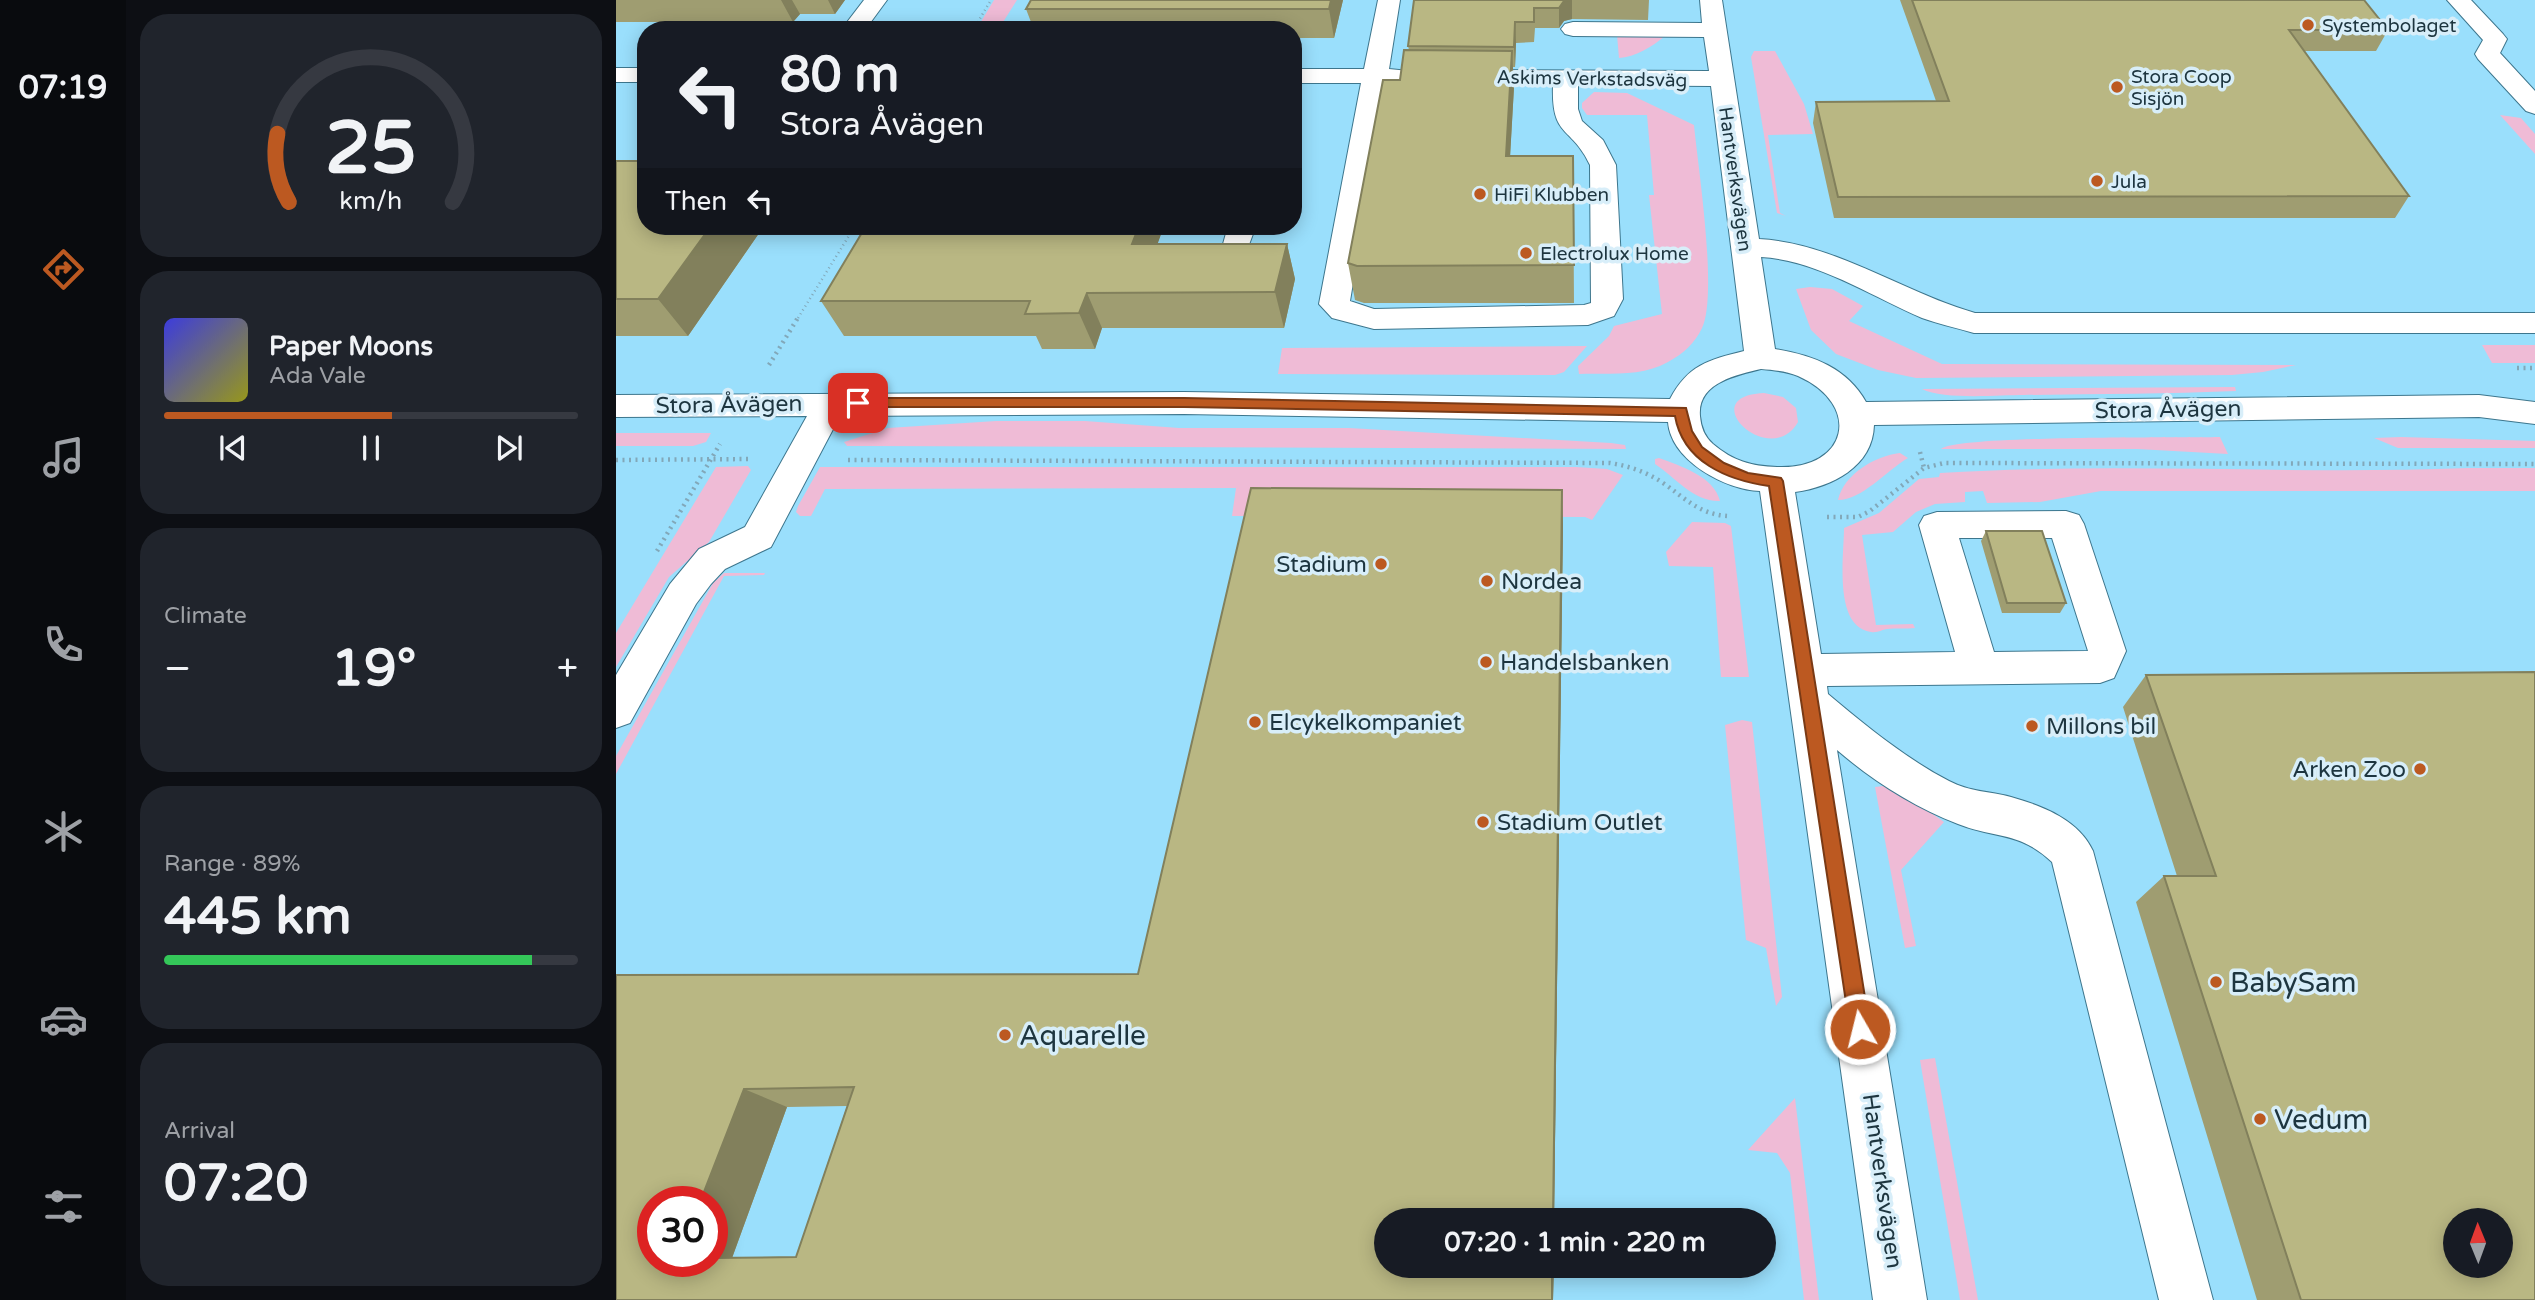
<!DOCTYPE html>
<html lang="en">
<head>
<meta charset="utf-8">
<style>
  :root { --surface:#171b24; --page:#20242c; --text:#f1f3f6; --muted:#9ea1a6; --line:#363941; --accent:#bc5921 }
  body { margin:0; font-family:"Varela Round",sans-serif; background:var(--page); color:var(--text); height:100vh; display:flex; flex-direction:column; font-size:26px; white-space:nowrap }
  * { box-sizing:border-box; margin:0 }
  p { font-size:23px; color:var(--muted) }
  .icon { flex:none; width:38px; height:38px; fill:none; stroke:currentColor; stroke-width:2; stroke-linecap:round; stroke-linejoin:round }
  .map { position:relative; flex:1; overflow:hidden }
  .side { display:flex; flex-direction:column; gap:14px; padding:14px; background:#0d0f14; width:490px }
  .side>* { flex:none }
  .hud { position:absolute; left:21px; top:21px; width:665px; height:214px; border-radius:28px; box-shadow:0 4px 18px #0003; background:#171b24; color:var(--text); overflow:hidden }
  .needle { width:46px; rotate:359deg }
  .fabs { position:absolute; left:1827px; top:1208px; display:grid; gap:14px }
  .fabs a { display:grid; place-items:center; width:70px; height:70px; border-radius:50%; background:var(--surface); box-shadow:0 4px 18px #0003; font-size:35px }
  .speed { position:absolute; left:21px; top:1186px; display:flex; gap:14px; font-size:35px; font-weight:700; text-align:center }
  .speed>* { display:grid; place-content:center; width:91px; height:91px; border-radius:50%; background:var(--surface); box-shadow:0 4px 18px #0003; line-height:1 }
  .speed .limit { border:10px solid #d22; background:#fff; color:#111 }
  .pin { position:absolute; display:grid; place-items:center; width:60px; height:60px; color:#fff; margin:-30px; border-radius:14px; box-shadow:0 4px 10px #0006 }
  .me { position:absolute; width:77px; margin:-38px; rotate:352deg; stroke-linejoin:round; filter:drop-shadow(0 0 5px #0008) }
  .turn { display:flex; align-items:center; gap:24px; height:147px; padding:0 28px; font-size:32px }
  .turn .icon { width:91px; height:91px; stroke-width:2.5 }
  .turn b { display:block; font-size:49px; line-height:60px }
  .then { display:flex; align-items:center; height:66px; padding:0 28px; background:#0003; gap:14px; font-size:26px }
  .big { font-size:52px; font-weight:700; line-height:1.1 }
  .side .widget { flex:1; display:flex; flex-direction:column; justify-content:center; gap:10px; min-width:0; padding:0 24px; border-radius:28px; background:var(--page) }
  .side .dial { align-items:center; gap:0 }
  .dial svg { height:182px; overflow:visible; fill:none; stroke:var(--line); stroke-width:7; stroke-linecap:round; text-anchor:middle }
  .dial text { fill:var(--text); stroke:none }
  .song { display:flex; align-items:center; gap:21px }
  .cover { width:84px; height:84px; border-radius:10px; background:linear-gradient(135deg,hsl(240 70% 55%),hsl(60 70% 35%)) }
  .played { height:7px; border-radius:4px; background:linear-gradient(90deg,var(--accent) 55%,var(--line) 55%) }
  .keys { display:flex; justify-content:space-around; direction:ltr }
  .heat { display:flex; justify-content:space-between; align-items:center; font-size:38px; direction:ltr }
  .charge { height:10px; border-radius:5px; background:linear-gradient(90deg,#34c759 89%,var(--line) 0) }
  .trip { position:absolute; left:758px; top:1208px; width:402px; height:70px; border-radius:35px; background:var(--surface); box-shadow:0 4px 18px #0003; font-weight:700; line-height:70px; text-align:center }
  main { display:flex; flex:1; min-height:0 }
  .tab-bar { display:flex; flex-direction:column; width:126px; justify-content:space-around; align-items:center; background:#090b0e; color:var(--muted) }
  .tab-bar .icon { width:49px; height:49px }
  .tab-bar .selected { color:var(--accent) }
  .tab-bar b { font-size:32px; color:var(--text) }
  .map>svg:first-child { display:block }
</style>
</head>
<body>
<main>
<nav class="tab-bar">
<b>07:19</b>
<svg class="icon selected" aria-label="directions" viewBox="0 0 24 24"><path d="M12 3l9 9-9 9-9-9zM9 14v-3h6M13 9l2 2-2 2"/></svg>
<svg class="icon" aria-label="music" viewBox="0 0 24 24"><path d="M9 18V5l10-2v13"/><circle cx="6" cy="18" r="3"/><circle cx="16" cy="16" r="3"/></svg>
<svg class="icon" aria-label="phone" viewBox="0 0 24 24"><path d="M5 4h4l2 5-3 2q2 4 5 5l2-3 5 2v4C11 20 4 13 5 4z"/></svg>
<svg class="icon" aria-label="climate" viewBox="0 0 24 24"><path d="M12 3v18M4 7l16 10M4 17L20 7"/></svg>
<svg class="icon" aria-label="car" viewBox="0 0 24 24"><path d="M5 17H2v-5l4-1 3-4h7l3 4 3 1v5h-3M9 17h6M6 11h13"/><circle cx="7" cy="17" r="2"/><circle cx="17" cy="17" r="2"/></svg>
<svg class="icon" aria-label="filters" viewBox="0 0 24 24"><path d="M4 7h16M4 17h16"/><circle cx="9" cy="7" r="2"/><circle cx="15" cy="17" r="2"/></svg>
</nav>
<section class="side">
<div class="widget dial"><svg viewBox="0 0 100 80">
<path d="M14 69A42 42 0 1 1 86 69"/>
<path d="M14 69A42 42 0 0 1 9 39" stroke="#bc5921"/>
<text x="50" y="56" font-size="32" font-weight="700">25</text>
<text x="50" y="72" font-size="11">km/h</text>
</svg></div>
<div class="widget">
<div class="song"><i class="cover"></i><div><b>Paper Moons</b><p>Ada Vale</p></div></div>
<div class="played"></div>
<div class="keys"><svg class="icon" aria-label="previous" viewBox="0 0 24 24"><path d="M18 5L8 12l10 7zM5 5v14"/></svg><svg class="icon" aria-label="pause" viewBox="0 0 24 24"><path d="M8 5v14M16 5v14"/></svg><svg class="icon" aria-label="next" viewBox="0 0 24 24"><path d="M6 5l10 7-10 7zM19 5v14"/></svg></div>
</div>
<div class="widget"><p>Climate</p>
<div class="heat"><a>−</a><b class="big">19°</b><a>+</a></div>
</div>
<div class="widget"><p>Range · 89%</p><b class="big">445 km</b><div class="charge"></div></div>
<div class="widget"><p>Arrival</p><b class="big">07:20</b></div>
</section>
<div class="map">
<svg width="1919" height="1300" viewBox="0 0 1919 1300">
  <rect width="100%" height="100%" fill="#b7e5fa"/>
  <path fill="#9adffc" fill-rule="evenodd" d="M0,0H1919V1300H0ZM30,30H677V226H30ZM37,1202H96V1262H37ZM770,1220H1148V1265H770ZM1839,1220H1885V1265H1839Z"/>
  <path fill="#efbbd6" d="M378,0H401L382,30H360Z
    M1001,35L1049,36C1036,47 1019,57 1003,58Z
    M1138,51H1159L1188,104L1197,134L1152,135L1164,213L1170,216L1161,213L1135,57Z
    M978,92L1011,93L1078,125C1082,167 1102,294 1086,328C1079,343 1067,354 1052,362C1026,377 992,373 963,374L962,366L993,336L998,326L1046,314L1033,195H1038L1031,115H971L966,108V103Z
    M1884,115L1905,118L1919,134V154Z
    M1194,287L1216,289L1247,306L1233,321L1326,364L1680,365L1647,372L1616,375L1300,378L1262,370L1220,354L1195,330L1180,289Z
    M1866,345H1919V363H1876Z
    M971,346L948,372L939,375L662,374L666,348Z
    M1619,387L1620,391C1549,394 1479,394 1408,395C1383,395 1327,400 1306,389Z
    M1148,393L1167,397L1180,408L1182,422C1154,471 1076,396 1148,393Z
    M380,421H469L563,428H733L995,443L1009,445L1010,449L250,446H231L228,442L272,428Z
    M0,433H95L90,442L77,446H0Z
    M1604,437L1612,454L1521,449H1325C1341,435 1566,438 1604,437Z
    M1785,437L1919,441V448H1782L1758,438Z
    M1284,453L1292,458C1270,471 1246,500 1222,500C1228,474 1259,456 1284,453Z
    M1043,458C1064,466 1098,476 1104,501C1078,502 1060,478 1039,464V459Z
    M132,466L135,470L93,542L53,577L0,667V633L100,467Z
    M204,467H960L991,469L1007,475L976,520L969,517L616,516L620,488L209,489L195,516H184L180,512L182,506Z
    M1852,468H1919V491H1485L1424,502L1371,503L1367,491L1349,492V502L1319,504L1300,512L1277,532L1246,535L1260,625L1297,624L1299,628C1290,629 1280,628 1271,629C1265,630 1262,633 1255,632C1217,627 1228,556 1228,528L1263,513L1303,479L1323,477L1324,473C1500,462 1676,475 1852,468Z
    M1076,522L1109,523L1115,526L1133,677H1105L1097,567L1053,566L1050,552Z
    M108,573H149L148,575L108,576L0,774V756L97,583Z
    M1126,720L1136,722L1166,997L1160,1006L1150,948L1130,940L1109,725Z
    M1276,785L1328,822L1285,870L1300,946L1289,948L1259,787Z
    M1319,1058L1362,1300H1344L1304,1060Z
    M1179,1098L1203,1300H1188L1174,1173L1161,1153L1132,1150Z"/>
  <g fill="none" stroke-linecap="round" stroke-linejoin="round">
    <g stroke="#3d768d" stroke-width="2">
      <path id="minor" d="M248,0H271L249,30H225Z
        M762,0H784L773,69L793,71L796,76L793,81L770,83L734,301L758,309L968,305L975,303L974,165C955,125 935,139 937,85L844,84L835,82L832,77L835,72L844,70L1093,71L1088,37L957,36L949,34L945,29L949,24L957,22L1086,23L1084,0H1106L1143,239C1219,243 1286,292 1359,313H1919V333H1358C1341,328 1323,324 1306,318C1255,296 1201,260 1145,257L1159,349C1197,355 1231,368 1250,402L1863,395L1919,402V424L1863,417L1258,425C1257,467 1215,487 1179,492L1205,654L1339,652L1303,525L1308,516L1321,512L1450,511L1463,515L1468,524L1510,651L1498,678L1484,683L1211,686L1212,694C1250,726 1289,758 1333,781C1353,792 1374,791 1395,797C1427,806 1463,820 1477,851L1597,1300H1543L1436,862C1403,831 1380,839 1342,824C1298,807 1257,781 1221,750L1311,1300H1257L1144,491C1110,490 1055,461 1052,422L568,414L224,416L155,547L109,569L95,584L80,604L14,723L0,728V675L54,584L83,549L129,527L191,416L0,417V395L568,392L1054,399C1072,365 1092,360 1128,351L1095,86L962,85V109L966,121L987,140L1000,165L1007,299L998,316L972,325L758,329L716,318L703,304L745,83H677V69H748ZM1145,369C1157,370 1170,371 1182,376C1247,405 1232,470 1161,467C1135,466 1117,461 1097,444C1088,436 1085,427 1084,416C1081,383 1120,375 1145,369ZM1343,538H1436L1472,651L1378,652Z
        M1831,0H1855L1887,34L1891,39L1884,53L1919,91V114L1910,111L1862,59L1859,54L1867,40Z
        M0,68H30V82H0Z
        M612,226H640L631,250L621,253L611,250L607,244Z"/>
    </g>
    <path stroke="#82a8b9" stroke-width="2.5" stroke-dasharray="1 3.5" stroke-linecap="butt" d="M357,30L375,0
      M182,318L239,226"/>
    <path stroke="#82a8b9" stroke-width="4.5" stroke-dasharray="2 4.5" stroke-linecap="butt" d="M153,365L183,316
      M1901,368H1919
      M1304,452L1308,468
      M0,460L136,459
      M232,460L994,463C1013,466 1031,472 1047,483C1069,498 1083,514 1111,516
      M1211,517H1242L1254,511L1308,468L1328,463L1919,464
      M41,551L104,444"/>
    <use href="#minor" fill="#fff" fill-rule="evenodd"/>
  </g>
  <path fill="#9f9d71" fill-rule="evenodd" d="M0,0H229L219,14H184L177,22H0Z
    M415,0H727L718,38H677V30H418L410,9Z
    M798,0H1033L1032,20L956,19L948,21L943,28H919L918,42L900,43L899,67H897L898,87L894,156H957L958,303H748L739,300L732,263L793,50L792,46Z
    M1284,0H1748L1772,30L1760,51H1688L1793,196L1779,218H1218L1197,123L1200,102L1320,101Z
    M0,161L30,226H148L72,336H0Z
    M548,226L541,244H671L679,279L668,328H486L479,349H426L420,336H228L205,301Z
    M946,490L947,525L938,1220H770V1265H938L937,1300H0V975L522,974ZM231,1106L180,1257L116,1258L171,1107Z
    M1370,531L1450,603L1444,613H1386L1365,541Z
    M1530,675L1919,1300H1641L1520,902L1548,876H1561L1507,707Z"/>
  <path fill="#82805c" d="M165,0H176L184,14L177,22Z
    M212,0H229L219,14Z
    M715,0H727L718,38L713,9Z
    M954,0H956V19L948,21L943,28V8L948,1Z
    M899,22L900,43L899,67L898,47Z
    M896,51L898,87L892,193L890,156Z
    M95,226H148L72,336L42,299Z
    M523,226H548L529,279L516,244Z
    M671,244L679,279L668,328L659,292Z
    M471,293L486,328L479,349L463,313Z
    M946,490L947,525L938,1220H937Z
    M128,1089L171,1107L112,1269L96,1262V1202H84Z
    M936,1265H938L937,1300H936Z"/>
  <path fill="#b9b783" stroke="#82805c" stroke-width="2" fill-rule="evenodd" d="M415,0H715L713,9H410Z
    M798,0H954L948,1L943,8H918V22H899L898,47L792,46Z
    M1296,0H1748L1772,30H1673L1793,196L1222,197L1200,102L1333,101Z
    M788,50L896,51L890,156H957L958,265L741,266L732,263L767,80H784Z
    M0,161H30V226H95L42,299H0Z
    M250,226H523L516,244H671L659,292L471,293L463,313L409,314L414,301H205Z
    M635,488L946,490L937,1220H770V1265H936V1300H0V975L522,974ZM238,1087L180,1257L96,1258V1262H37V1202H84L128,1089Z
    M1370,531H1426L1450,603H1391Z
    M1919,672V1300H1685L1548,876H1600L1530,675ZM1839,1220H1885V1265H1839Z"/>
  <path fill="#bc5921" stroke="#7a3a15" stroke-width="2" d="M242,398H568L1070,408L1076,431L1086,447L1108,463L1132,473L1165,478L1167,481L1254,1029L1251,1036L1244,1038L1237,1036L1234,1029L1153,486C1111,480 1067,462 1059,416L568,407H242L235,403Z"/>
  <g fill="#bc5921" stroke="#d8eef9" stroke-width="2.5">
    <circle cx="1692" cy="25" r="7"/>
    <circle cx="1501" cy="87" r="7"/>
    <circle cx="1481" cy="181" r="7"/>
    <circle cx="864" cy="194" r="7"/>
    <circle cx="910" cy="253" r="7"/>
    <circle cx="765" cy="564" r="7"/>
    <circle cx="871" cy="581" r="7"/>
    <circle cx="870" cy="662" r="7"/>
    <circle cx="639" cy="722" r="7"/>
    <circle cx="1416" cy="726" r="7"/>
    <circle cx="1804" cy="769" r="7"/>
    <circle cx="867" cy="822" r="7"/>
    <circle cx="1600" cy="982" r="7"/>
    <circle cx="389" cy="1035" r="7"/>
    <circle cx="1644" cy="1119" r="7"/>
  </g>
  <g text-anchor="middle" stroke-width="7" stroke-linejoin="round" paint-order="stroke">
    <g font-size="19" fill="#1d353f" stroke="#d8eef9" text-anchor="start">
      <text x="1706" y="32">Systembolaget</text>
      <text x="1515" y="83">Stora Coop<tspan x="1515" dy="22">Sisjön</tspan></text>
      <text x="1495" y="188">Jula</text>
      <text x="878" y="201">HiFi Klubben</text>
      <text x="924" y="260">Electrolux Home</text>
    </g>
    <g font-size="19" fill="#1d353f" stroke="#d8eef9">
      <text transform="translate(976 78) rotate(1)" y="7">Askims Verkstadsväg</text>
      <text transform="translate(1120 179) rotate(82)" y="7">Hantverksvägen</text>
    </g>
    <g font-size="23" fill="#1d353f" stroke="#d8eef9">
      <text transform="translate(113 404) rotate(-1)" y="8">Stora Åvägen</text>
      <text transform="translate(1552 409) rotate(-1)" y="8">Stora Åvägen</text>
      <text transform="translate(1267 1181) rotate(82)" y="8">Hantverksvägen</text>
    </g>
    <g font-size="23" fill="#1d353f" stroke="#d8eef9" text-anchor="start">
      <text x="751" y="572" text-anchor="end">Stadium</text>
      <text x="885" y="589">Nordea</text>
      <text x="884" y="670">Handelsbanken</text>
      <text x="653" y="730">Elcykelkompaniet</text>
      <text x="1430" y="734">Millons bil</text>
      <text x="1790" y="777" text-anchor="end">Arken Zoo</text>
      <text x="881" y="830">Stadium Outlet</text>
    </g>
    <g font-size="28" fill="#1d353f" stroke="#d8eef9" text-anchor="start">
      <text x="1614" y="992">BabySam</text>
      <text x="403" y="1045">Aquarelle</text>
      <text x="1658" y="1129">Vedum</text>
    </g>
  </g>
</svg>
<div class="fabs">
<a><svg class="needle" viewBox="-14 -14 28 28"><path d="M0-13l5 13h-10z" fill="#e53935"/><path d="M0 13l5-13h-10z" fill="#9ea1a6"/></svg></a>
</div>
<div class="speed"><div class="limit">30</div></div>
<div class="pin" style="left:242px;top:403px;background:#d93025"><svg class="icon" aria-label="arrive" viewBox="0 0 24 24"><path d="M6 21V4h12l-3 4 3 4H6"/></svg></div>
<svg class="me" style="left:1244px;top:1029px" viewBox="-20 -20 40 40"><circle r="17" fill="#bc5921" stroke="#fff" stroke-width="3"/><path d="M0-11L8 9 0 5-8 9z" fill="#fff"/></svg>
<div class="trip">07:20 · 1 min · 220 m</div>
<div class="hud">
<div class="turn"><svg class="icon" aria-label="left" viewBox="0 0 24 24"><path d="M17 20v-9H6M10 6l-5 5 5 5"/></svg><div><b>80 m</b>Stora Åvägen</div></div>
<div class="then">Then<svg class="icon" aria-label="left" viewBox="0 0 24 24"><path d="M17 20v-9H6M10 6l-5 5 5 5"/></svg></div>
</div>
</div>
</main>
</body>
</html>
